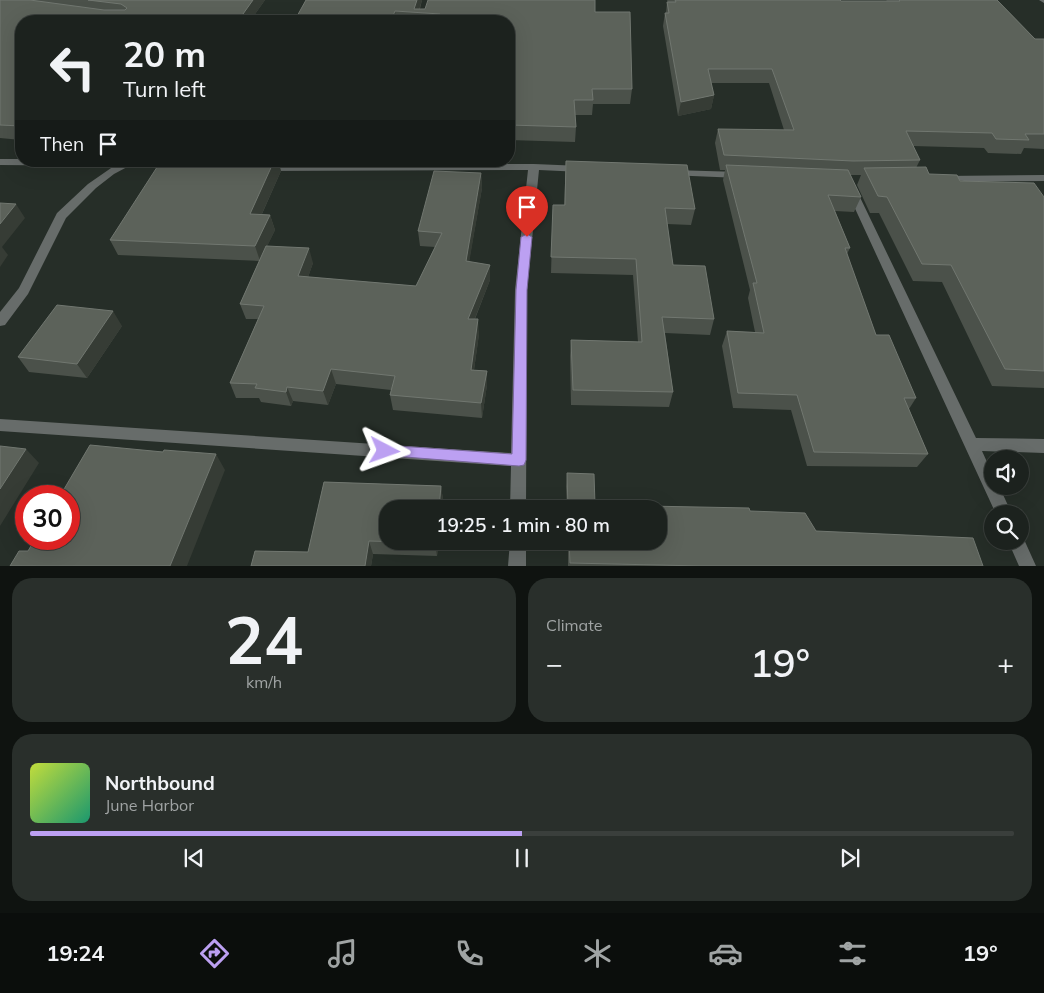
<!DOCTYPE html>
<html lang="en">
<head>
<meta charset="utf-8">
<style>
  :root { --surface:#1c221e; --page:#292f2b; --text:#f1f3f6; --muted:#a0a4a4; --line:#3a3f3c; --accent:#bca0f2 }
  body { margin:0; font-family:Mulish,sans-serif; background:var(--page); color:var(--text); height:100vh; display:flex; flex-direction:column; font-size:19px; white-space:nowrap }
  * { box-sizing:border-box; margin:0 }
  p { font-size:16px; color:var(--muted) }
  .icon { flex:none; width:28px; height:28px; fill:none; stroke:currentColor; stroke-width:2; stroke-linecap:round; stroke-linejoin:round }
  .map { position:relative; height:566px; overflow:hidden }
  .details { display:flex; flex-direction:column; gap:12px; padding:12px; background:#0f1310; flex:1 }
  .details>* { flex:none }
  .banner { position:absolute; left:15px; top:15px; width:500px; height:152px; border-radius:20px; box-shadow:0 5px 20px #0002,0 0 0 1px var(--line); background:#1c221e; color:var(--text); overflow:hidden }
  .controls { position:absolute; left:984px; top:450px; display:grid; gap:10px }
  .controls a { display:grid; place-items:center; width:45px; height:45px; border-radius:50%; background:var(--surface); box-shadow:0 5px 20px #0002,0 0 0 1px var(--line); font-size:25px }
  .speed { position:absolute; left:15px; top:485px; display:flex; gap:10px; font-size:25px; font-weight:700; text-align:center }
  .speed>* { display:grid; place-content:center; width:65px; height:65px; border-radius:50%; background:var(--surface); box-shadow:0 5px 20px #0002,0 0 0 1px var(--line); line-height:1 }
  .speed .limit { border:8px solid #d22; background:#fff; color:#111 }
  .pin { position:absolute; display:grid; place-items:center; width:42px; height:42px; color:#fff; margin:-51px -21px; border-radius:50% 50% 50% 0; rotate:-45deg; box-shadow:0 0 5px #0007 }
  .pin .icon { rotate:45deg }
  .me { position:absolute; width:55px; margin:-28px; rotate:94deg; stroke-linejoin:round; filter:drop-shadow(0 0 4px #0008) }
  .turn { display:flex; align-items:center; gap:18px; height:105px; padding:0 25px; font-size:22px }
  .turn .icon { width:65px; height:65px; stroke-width:2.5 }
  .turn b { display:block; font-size:35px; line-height:42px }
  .then { display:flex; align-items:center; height:48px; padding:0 25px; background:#0003; gap:10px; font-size:19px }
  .big { font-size:38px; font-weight:600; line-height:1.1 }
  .details .card { flex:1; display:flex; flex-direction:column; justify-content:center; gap:8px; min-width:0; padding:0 18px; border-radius:20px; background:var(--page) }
  .details .dial { align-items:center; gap:0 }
  .dial b { font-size:65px; line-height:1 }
  .song { display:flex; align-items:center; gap:15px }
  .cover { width:60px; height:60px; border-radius:8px; background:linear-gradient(135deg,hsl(70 70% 55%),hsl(160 70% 35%)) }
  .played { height:5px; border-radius:2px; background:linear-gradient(90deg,var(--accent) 50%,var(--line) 50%) }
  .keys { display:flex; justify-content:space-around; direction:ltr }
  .heat { display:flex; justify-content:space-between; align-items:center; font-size:28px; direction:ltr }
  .details .tiles { flex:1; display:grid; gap:12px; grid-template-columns:1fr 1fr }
  .card:last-child { grid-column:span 2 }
  .trip { position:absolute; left:379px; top:500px; width:288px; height:50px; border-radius:20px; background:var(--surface); box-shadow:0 5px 20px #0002,0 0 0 1px var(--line); font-weight:600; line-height:50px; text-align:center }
  .dock { display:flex; height:80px; justify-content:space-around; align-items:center; background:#0b0e0c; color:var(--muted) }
  .dock .icon { width:35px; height:35px }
  .dock .active { color:var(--accent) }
  .dock b { font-size:22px; color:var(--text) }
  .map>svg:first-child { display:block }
</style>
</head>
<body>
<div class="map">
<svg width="1044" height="566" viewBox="0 0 1044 566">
  <rect width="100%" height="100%" fill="#262e28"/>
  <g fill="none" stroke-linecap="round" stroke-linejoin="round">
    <path fill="#676c6a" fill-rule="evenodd" d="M1039,0H1044V3Z
      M0,159H21V161H179L180,163L175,166H129L114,174L96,188L66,218L28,294L5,325L0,326V312L19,288L57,213L88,184L114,166L0,165Z
      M534,164L582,166L587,169L582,172L539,170L527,290L526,509H510L511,466L0,431V419L511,453L515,290L528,170L265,171L260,168L265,165Z
      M672,170L740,172L745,175L740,178L668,175L667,173Z
      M1044,175V181L942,182L937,179L942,176Z
      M851,186L856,189L976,438L1044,439V453L982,451L992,473V486H999L1012,514H996L846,189Z
      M1020,535H1022L1036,566H1019L1008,541H1020Z
      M510,541H526V566H508Z"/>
  </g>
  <path fill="#4b514a" d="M0,0H265L250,21H21V140L0,138Z
    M306,0H422L420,9L595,12L632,89L630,104H593L592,115H575L576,127L575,142L509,140V21H296V18Z
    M667,0H840L841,1H887L886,0H997L1035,39H1044V149L1024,148L1021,154L988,153L984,148L913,146L920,160L916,168L929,174L1044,197V388L992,386L942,282L913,281L879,213H870L857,185L861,175H850L861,197L854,212L835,211L850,248L847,254L876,335L916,398L909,409L928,454L917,467L807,466L791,410L733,408L722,346L727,331L755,332L748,298L750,290L723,180L725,170H720L715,143L718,129L784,130L769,83H711L714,95L711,109L678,116L663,26L665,13H666L667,2H668Z
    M278,161L281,171L262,214L270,215L275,230L267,246L313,263L308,277L416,286L435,247L420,246L418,231L481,173L482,188L469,261L490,280L475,319L479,334L474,370L487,371V385L482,418L393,410L390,395L391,390L336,384L328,405L293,401L291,406L261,402L259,398H236L230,383L258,319H246L240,304L259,261L118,255L110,240L221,163Z
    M566,161L695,209L691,225L667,224L673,265L714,319L710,335L665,333L673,392L669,407L571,405L570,356L571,340L638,342L633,275L551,273L553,205H564Z
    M122,326L87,378L29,372L18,357Z
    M567,473L595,505L750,511L816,531L983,566H568V541H658V509H567L566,487Z
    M324,482L441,486L443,500L442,509H388V541H439L437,556L373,554L371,566H251L255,551L308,552Z"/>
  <path fill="#363c35" d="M253,0H265L250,21H238Z
    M417,0H422L418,13L414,9Z
    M395,11L396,21H391Z
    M714,95L711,109L678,116L681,102Z
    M274,161H278L281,171L255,229L250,214Z
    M481,173L482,188L467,275L466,261Z
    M16,204L25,218L2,247L8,255L0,267V224Z
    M270,215L275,230L260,261L255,246Z
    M309,248L313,263L303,291L298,276Z
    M490,265V280L469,333L468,319Z
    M113,311L122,326L87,378L77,364Z
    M478,319L479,334L472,384L471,370Z
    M331,369L336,384L328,405L323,391Z
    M487,371V385L482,418L481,403Z
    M287,387L293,401L291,406L286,392Z
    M26,449L39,463L0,526V489Z
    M216,454L225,470L187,566H170Z
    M441,486L443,500L442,509H439Z
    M369,541L373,554L371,566H365Z
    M435,541H439L437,556L435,543Z"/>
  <path fill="#5c625a" stroke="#717770" d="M0,0H30L104,10H125L127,8L121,4L88,0H253L238,21H21V126L0,125Z
    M306,0H417L414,9H425L428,0H595V12H630L632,89H592L593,100H574L576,127L509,125V21H439L440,14L395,11L391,21L296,18Z
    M675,0H840L841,1H900L899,0H997L1035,39H1044V134H1025L1029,140L996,139L992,133L906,131L920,160L853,161L724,155L718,129L794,130L772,69H708L714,95L681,102L665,13H669L667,2H676Z
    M161,161L221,163V161H274L250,214L270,215L255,246L110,240Z
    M566,161L687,165L695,209L665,208L673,265L705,266L714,319L662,317L673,392L573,390L571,340L642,342L636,259L551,257L553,205H565Z
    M726,165L848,170L861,197L828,195L850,248H845L876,335H889L916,398H904L928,454L814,452L797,395L738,393L727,331L764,333L753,283H757Z
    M926,167L929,174L957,175L960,181L1034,183L1044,197V371L1005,369L951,265L922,264L887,197L878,196L864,168Z
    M434,171L481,173L466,261L490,265L468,319H478L471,370L487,371L481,403L390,395L395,376L331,369L323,391L287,387L286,392L255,388L257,384L230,383L264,306L240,304L266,246L309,248L298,276L416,286L442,233L418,231Z
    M0,203L16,204L0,224Z
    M57,305L113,311L77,364L18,357Z
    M90,445L163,452L164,450L216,454L170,566H10L19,551H28L35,539H69V496H60Z
    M0,446L26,449L0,489Z
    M567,473L594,474L595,505L749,508L750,511L805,513L816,531L973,538L983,566H701L570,563L569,541H658V509H568Z
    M324,482L441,486L439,509H388V541H435V543L369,541L365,566H251L255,551L308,552Z"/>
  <path fill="#bca0f2" stroke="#7a689d" d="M527,234L532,237L527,290L526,460L524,465L519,466L380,455L378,451L380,447L385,445L512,454L516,290L521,237Z"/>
</svg>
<div class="controls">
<a><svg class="icon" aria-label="sound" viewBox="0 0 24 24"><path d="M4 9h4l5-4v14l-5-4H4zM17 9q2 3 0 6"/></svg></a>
<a><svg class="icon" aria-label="search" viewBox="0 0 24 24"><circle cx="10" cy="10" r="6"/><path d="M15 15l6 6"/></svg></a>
</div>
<div class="speed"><div class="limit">30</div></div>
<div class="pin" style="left:527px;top:237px;background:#d93025"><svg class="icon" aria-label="arrive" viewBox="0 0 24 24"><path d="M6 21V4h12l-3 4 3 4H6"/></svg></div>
<svg class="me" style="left:385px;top:451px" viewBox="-20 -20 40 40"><path d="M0-17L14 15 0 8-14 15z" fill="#bca0f2" stroke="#fff" stroke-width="4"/></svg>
<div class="trip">19:25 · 1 min · 80 m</div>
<div class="banner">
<div class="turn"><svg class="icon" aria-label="left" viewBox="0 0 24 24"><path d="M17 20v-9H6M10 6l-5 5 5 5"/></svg><div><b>20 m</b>Turn left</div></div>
<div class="then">Then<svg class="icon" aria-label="arrive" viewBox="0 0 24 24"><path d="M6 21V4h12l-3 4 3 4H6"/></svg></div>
</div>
</div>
<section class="details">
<div class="tiles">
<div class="card dial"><b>24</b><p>km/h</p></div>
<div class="card"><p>Climate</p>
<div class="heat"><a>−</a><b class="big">19°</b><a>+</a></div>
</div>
<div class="card">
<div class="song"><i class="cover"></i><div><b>Northbound</b><p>June Harbor</p></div></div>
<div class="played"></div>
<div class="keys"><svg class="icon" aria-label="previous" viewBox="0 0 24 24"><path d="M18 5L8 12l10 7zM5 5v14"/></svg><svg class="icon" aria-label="pause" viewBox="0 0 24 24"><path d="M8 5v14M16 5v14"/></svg><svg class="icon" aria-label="next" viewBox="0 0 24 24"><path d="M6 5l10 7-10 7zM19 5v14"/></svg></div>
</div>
</div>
</section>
<nav class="dock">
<b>19:24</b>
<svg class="icon active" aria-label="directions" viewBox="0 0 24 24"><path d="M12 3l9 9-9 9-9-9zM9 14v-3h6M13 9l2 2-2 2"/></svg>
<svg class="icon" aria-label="music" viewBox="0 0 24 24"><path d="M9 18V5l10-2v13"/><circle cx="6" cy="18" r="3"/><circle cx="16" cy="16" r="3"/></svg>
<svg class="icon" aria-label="phone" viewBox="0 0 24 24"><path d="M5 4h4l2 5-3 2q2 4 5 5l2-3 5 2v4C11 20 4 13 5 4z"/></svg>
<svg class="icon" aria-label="climate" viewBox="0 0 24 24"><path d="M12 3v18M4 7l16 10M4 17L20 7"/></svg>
<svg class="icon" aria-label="car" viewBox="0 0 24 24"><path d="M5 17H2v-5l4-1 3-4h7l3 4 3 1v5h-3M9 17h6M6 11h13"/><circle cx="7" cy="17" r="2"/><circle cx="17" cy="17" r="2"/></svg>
<svg class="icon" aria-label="filters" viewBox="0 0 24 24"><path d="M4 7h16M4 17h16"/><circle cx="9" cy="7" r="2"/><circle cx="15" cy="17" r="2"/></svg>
<b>19°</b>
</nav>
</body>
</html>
